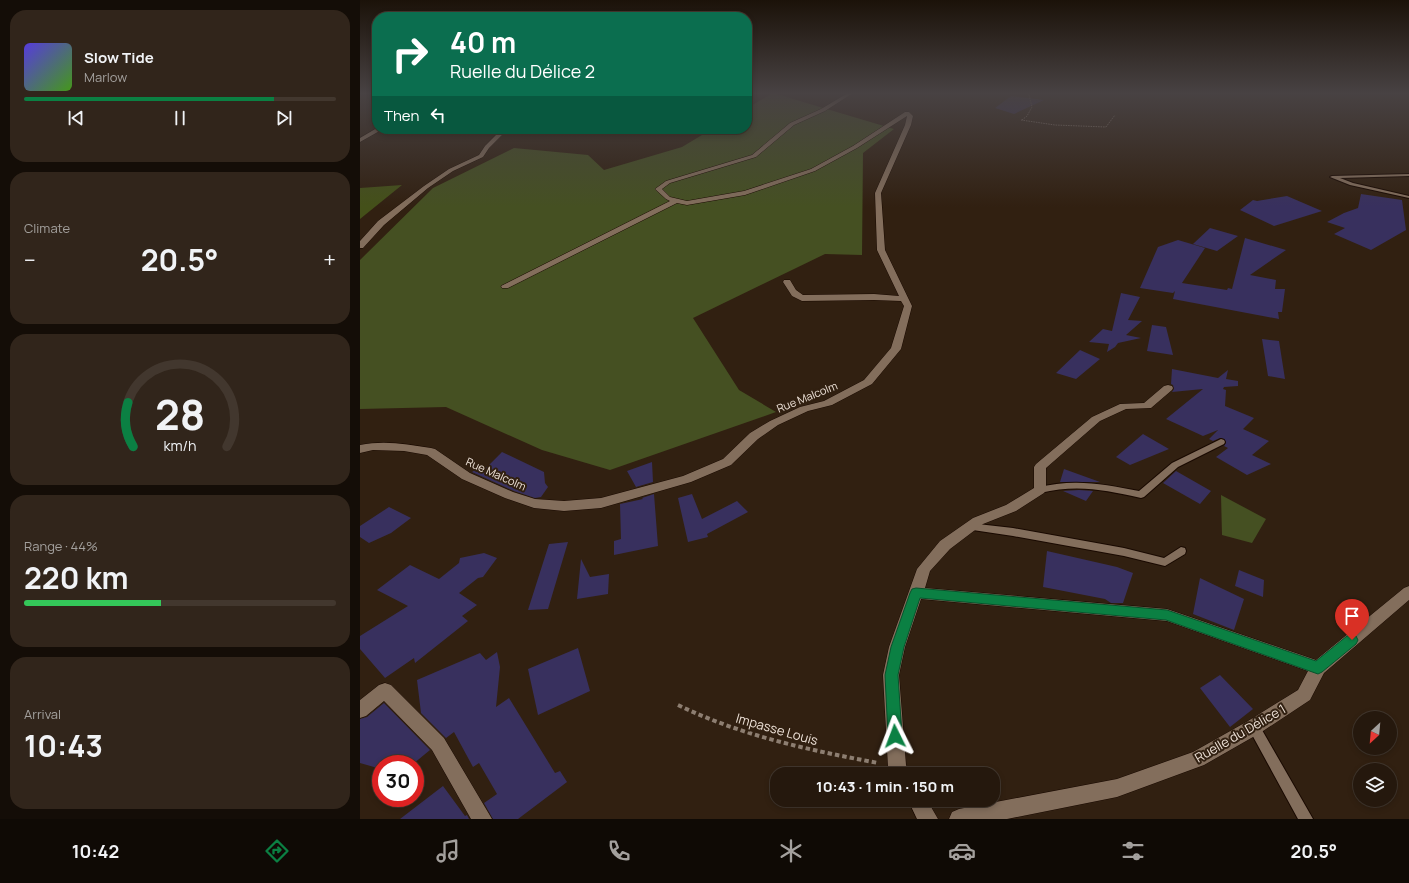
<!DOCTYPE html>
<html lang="en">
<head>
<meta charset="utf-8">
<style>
  :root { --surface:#25180d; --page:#31251b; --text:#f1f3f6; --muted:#a3a09d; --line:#42372e; --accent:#0b8043 }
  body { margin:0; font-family:Manrope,sans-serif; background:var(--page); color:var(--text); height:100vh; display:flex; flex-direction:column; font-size:15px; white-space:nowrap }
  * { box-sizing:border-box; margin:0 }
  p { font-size:13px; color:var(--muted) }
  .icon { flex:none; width:22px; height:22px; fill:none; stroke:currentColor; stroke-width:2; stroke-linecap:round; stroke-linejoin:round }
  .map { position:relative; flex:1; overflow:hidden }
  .side { display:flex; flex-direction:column; gap:10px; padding:10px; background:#140d07; width:360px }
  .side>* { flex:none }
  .hud { position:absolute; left:12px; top:12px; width:380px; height:122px; border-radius:16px; box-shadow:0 2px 6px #0003,0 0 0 1px var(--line); background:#0b6e4f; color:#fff; overflow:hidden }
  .needle { width:26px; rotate:206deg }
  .fabs { position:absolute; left:993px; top:711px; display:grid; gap:8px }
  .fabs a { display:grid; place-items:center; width:44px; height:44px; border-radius:50%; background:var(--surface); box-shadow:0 2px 6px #0003,0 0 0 1px var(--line); font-size:20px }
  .speed { position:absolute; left:12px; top:755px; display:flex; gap:8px; font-size:20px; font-weight:700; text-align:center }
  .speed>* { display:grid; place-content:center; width:52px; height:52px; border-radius:50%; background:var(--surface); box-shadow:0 2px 6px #0003,0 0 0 1px var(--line); line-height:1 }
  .speed .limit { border:6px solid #d22; background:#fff; color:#111 }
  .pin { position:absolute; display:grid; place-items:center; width:34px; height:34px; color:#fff; margin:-41px -17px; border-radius:50% 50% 50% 0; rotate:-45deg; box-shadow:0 0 4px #0007 }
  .pin .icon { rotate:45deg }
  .me { position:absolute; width:44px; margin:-22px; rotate:357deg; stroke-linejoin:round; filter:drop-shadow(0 0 3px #0008) }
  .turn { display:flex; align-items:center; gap:14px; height:84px; padding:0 12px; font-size:18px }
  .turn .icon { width:52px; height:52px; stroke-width:2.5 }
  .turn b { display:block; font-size:28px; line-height:34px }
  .then { display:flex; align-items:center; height:38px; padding:0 12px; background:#0003; gap:8px; font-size:15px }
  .big { font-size:30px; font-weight:700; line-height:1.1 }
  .side .card { flex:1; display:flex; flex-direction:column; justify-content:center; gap:6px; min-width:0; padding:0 14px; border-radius:16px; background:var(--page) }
  .side .dial { align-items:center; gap:0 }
  .dial svg { height:104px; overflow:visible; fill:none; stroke:var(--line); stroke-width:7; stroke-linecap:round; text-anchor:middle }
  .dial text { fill:var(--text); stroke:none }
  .song { display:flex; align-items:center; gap:12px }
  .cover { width:48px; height:48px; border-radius:6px; background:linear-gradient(135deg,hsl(250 70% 55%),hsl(100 70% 35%)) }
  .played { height:4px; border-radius:2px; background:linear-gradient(90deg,var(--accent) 80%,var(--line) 80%) }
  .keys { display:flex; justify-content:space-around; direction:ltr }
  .heat { display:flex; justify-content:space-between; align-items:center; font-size:22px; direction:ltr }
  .charge { height:6px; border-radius:3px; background:linear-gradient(90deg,#34c759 44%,var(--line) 0) }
  .trip { position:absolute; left:410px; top:767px; width:230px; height:40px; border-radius:16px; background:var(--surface); box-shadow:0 2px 6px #0003,0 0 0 1px var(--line); font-weight:700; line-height:40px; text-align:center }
  .menu { display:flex; height:64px; justify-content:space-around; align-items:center; background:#0f0a05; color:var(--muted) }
  .menu .icon { width:28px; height:28px }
  .menu .on { color:var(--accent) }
  .menu b { font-size:18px; color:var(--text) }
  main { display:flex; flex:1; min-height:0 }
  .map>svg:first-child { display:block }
</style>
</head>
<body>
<main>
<section class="side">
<div class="card">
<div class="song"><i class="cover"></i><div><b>Slow Tide</b><p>Marlow</p></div></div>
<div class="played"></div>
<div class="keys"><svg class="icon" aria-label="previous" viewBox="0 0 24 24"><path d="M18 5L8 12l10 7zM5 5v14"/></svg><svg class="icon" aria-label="pause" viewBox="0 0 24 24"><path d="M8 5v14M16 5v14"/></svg><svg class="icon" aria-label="next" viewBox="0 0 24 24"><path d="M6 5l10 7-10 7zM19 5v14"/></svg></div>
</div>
<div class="card"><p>Climate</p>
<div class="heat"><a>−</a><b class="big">20.5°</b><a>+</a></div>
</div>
<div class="card dial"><svg viewBox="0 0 100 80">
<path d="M14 69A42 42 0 1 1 86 69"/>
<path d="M14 69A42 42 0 0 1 10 35" stroke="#0b8043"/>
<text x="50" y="56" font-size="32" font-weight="700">28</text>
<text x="50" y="72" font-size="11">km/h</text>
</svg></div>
<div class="card"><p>Range · 44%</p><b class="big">220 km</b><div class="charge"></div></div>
<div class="card"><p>Arrival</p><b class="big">10:43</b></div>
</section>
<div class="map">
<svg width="1049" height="819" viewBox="0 0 1049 819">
  <rect width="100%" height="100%" fill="#312011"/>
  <path fill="#455022" d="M413,93L534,129L503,153L502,255L465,254L333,318L379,390L416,412L250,470L182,450L86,407L0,409V260L73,188L154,148L228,155L244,170L322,147L352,129H387V108Z
    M861,495L906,519L892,543L862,535Z"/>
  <path fill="#445019" d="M42,185L0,219V188Z"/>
  <path fill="#38305e" d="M651,96L684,100L654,114L635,108Z
    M1001,194L1042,200L1046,230L1011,250L974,234L985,228L967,222L984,213L998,208Z
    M927,196L962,211L914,226L880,210L893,200L897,201Z
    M850,228L878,236L857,251L833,244Z
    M885,238L926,250L890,275L916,280L915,289H925L922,312H918L919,319L813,299L815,291L813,293L780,288L798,247L818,240L845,248L822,283L867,290L868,288L872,289Z
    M761,293L780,297L768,320L782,321L766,335L781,338L758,343L755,347L747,352L749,344L729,342L743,329L752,331Z
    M792,325L806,327L813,355L787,351Z
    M902,339L919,341L925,379L908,376Z
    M720,350L740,359L716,379L696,373Z
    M812,369L858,378L868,370L866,379L878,381V386L864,387L863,389L866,390L865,406L894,418L883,429L909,441L892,455L911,464L887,475L856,457L868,448L864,446L866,443L864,439L860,438L853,441L849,439L858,430L843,436L806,419L843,389L812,392L814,389L813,385L811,384Z
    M783,434L809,449L770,465L756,457Z
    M142,452L184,472L185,483L188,487L181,497L175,498L154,491L112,472L118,467H127Z
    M292,462L293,482L276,487L267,471Z
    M704,469L740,482H700Z
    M816,471L851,491L840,504L803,483Z
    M719,490L733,491L726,501L703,491Z
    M294,494L298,546L254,555V541L261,539L260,504L283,499L282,498Z
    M332,494L342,519L377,501L388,512L347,534L348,537L328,542L318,498Z
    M29,507L51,518L31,533L9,543L0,537V526Z
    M208,542L188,609L168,610L189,544Z
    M687,551L757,567L773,573L763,603H751L745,599L683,587Z
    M124,553L137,558L123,577L118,578L99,593L117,605L102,616L108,621L55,663L54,658L25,678L0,649V636L48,606L17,590L50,565L79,579L99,563L100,558Z
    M221,559L230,577L249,574L248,594L217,599Z
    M879,570L904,580L903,597L875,586Z
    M840,578L884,599L874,630L833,614Z
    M218,648L230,691L178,715L168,669Z
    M137,652L140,667L136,707L149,698L195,773L200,771L207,782L158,819H133L124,803L137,794L119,763L113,767L94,732L86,738L61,713L57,680L120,653L126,660Z
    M860,675L893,709L870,727L840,688Z
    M24,703L70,750L53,764H21V769L0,763V719L7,717Z
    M83,786L105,816L107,815L109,819H40Z"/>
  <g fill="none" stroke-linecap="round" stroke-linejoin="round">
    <g stroke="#190900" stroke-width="2">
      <path id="service" d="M1049,174V176L980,178L993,183L1049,196V198L990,185L970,177L972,176Z
        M861,439L864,440L865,442L864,444L818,467L784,497L781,498C744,490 718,484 680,493L677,492L675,490L677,488C712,478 744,484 779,491L812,463Z
        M609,523L653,528L764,548L804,558L821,547L825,548L826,551L825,554L805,566L764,556L653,536L606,529L604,527L606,525Z
        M894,721L898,723L953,819H938L890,731L888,727L890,723Z"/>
    </g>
    <g stroke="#190900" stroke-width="1">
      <path id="minor" d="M488,93H493L465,111L434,125L396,157L310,183L302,189L310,197L327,201L384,191L451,169L493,146L545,112H549L553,116L551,125L521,193L525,250L552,306L541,349L512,384L472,405L448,411L418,425L398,439L371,465L331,482L241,508L204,511L174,508L145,498L102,479L67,455L44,451L13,450L0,453V445C24,440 47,444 71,448L75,449L110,473L153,492L175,499L204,501L241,498L323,476L363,459L390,433L410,421L440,407L464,401L504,380L531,348L544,306L541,301L514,300L442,301L432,296L423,282L424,280H430L436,290L443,295L514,294L539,296L517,250L515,193L545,125L547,116L497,148L455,171L385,195L327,205L317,203L148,288H142L141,286L310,201L306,199L295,189L306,181L392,155L430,123L461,109Z
        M17,128L23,129L0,142V138Z
        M142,129H148L129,148L123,157L93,171L68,188L24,225L3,248H0V241L18,221L64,186L89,169L119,155L125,146Z
        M808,385L812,386L813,388L812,390L791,408L766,409L740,421L686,468V490L684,493L656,511L623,524L590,549L570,571L565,588L807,609L956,660L1044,588L1049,586V600L964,673L950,700L900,733L844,765L757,797L647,819H589L592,812L599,809L757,779L833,752L888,721L938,690L948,671L807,621L561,599L545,647L539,675L546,765L550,774L531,773L528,767L523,675L529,647L557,569L580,541L613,518L646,505L674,488V467L676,464L732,417L760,404L784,403L804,386Z
        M25,683L31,685L84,738L132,819H111L72,750L24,701L6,716L0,718V700L19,685Z
        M548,800H567L578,819H557Z"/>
    </g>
    <path stroke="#8d7e71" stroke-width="1" stroke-dasharray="1.5 1" stroke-linecap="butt" d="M661,120L695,125L746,127L755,115
      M662,120L667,116L672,107L669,95L667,93
      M223,132L249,129"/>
    <path stroke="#8d7e71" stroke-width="4" stroke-dasharray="4.5 3" stroke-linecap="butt" d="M318,705C382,736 449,750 518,763"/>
    <use href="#service" fill="#836e5c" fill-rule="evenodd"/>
    <use href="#minor" fill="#836e5c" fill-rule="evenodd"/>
  </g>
  <linearGradient id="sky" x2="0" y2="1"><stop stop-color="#1b1209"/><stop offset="0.45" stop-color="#484243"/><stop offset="1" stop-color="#484243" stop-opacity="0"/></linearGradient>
  <rect width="1049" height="207" fill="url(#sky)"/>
  <path fill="#0b8043" stroke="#07532c" d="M556,588L807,610L956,661L987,636L992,634L996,636L998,640L996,644L962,672L958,674L806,620L560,598L544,647L538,675L542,736L540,741L535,743L530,741L528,736L525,675L531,647L550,593L552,589Z"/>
  <g text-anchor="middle" stroke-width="4" stroke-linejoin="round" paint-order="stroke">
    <g font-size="11" fill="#eee2d8" stroke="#312011">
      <text transform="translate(447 397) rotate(-22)" y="4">Rue Malcolm</text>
      <text transform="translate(136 474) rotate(24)" y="4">Rue Malcolm</text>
    </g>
    <g font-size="13" fill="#eee2d8" stroke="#312011">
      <text transform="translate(417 729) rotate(16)" y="5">Impasse Louis</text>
      <text transform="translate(880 733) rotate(-30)" y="5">Ruelle du Délice 1</text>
    </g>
  </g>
</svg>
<div class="fabs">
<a><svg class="needle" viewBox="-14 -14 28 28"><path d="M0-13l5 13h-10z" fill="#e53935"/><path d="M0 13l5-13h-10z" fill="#a3a09d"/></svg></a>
<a><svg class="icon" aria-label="layers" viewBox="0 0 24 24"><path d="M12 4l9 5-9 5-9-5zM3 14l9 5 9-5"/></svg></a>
</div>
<div class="speed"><div class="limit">30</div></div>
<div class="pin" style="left:992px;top:640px;background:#d93025"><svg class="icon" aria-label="arrive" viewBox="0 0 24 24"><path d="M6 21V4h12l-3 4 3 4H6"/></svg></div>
<svg class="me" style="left:535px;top:736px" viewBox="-20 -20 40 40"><path d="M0-17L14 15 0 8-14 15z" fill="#0b8043" stroke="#fff" stroke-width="4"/></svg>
<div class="trip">10:43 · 1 min · 150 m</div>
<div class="hud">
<div class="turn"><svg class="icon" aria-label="right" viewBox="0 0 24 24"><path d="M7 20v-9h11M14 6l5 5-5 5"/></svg><div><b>40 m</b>Ruelle du Délice 2</div></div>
<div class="then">Then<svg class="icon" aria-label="left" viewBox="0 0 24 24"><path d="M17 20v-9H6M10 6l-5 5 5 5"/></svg></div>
</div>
</div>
</main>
<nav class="menu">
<b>10:42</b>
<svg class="icon on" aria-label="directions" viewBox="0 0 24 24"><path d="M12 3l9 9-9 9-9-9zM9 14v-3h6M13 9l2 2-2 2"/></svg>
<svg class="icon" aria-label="music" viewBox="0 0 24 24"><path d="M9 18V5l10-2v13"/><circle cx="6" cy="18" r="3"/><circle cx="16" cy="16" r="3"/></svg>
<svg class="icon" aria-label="phone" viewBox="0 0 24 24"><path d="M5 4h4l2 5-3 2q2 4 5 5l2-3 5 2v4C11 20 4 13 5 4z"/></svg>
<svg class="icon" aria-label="climate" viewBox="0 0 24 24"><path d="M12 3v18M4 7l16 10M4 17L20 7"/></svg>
<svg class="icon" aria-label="car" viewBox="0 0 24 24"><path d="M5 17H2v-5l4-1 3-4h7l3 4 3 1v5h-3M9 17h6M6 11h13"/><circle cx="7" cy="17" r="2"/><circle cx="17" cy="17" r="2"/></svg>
<svg class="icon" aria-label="filters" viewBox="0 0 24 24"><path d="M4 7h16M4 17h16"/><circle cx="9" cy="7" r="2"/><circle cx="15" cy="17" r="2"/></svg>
<b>20.5°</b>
</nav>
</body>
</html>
